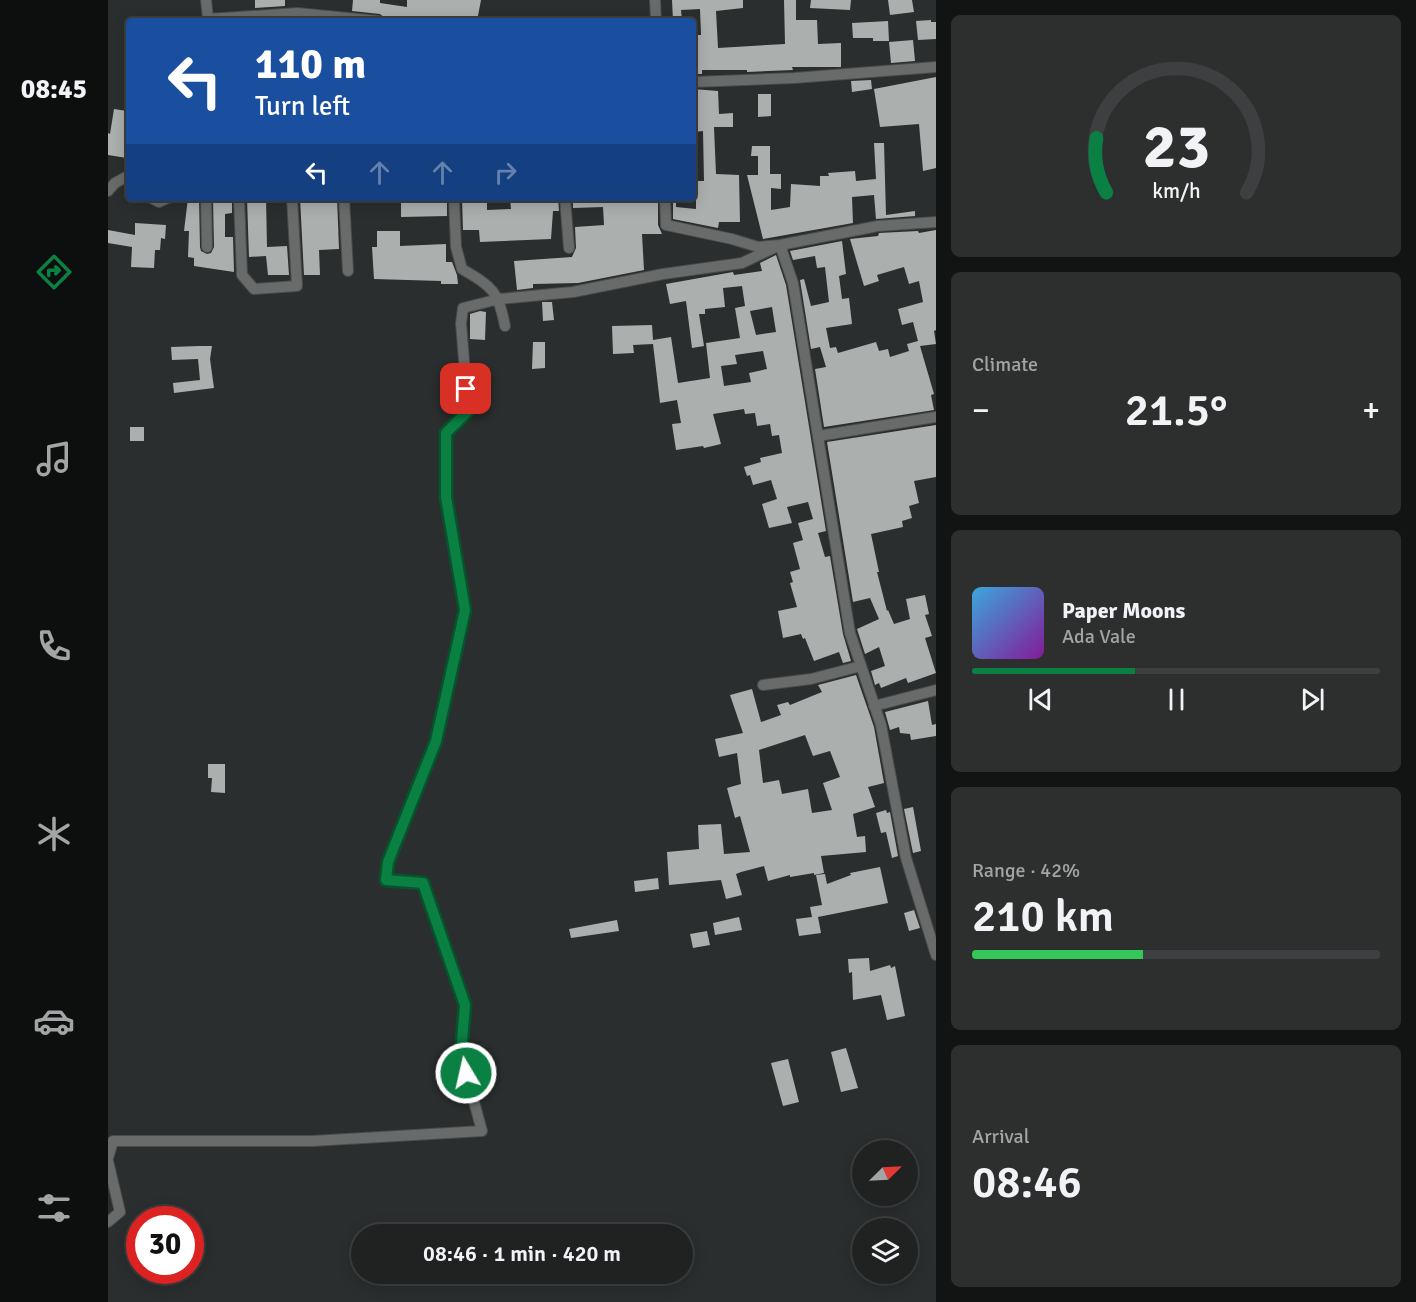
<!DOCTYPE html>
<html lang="en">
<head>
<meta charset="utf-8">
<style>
  :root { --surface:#202222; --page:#2d2f2f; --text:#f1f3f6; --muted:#a2a4a5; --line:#3d3f40; --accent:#0b8043 }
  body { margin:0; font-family:Signika,sans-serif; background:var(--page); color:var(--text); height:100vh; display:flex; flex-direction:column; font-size:22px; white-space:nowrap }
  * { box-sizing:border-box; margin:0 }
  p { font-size:20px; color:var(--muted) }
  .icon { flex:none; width:33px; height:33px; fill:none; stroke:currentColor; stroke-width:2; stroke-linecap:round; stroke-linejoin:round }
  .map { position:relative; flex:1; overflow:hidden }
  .sheet { display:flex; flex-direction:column; gap:15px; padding:15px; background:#121313; width:480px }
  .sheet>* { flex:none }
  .hud { position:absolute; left:18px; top:18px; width:570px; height:183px; border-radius:6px; box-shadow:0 3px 15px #0003,0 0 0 2px var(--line); background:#1a4fa0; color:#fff; overflow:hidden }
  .needle { width:39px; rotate:66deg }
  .buttons { position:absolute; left:744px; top:1140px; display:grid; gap:12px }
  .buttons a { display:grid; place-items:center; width:66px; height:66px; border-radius:50%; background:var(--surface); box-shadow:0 3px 15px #0003,0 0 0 2px var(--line); font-size:30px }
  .speed { position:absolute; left:18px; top:1206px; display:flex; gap:12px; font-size:30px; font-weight:700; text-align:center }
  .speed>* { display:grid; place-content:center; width:78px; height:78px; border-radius:50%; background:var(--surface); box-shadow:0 3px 15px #0003,0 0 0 2px var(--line); line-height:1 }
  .speed .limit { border:9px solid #d22; background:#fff; color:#111 }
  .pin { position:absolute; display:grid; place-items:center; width:51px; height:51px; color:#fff; margin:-26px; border-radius:12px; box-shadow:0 3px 9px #0006 }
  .me { position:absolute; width:66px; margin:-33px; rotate:351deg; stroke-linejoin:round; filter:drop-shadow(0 0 4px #0008) }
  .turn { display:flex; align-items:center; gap:21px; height:126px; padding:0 30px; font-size:27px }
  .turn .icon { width:78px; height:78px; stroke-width:2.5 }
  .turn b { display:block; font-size:42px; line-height:51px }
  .lanes { display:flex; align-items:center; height:57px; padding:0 30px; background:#0003; justify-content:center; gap:30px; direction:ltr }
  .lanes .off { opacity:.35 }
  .big { font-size:45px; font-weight:600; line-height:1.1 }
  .sheet .widget { flex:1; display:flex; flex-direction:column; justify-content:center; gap:9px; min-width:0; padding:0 21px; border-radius:9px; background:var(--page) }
  .sheet .dial { align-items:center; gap:0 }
  .dial svg { height:156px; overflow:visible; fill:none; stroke:var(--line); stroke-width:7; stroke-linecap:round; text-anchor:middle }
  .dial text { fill:var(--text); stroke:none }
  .song { display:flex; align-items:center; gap:18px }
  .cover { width:72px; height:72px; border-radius:9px; background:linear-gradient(135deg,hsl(200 70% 55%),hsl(290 70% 35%)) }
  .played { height:6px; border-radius:3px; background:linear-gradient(90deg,var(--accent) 40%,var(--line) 40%) }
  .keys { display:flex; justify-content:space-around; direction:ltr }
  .heat { display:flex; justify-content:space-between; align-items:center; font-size:33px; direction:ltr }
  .charge { height:9px; border-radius:4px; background:linear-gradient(90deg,#34c759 42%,var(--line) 0) }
  .trip { position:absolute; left:243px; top:1224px; width:342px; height:60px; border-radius:30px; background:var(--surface); box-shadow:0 3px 15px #0003,0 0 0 2px var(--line); font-weight:600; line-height:60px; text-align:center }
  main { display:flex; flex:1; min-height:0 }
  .tab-bar { display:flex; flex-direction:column; width:108px; justify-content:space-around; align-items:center; background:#0d0e0e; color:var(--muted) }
  .tab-bar .icon { width:42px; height:42px }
  .tab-bar .on { color:var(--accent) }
  .tab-bar b { font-size:27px; color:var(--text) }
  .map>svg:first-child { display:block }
</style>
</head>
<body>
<main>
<nav class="tab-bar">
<b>08:45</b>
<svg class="icon on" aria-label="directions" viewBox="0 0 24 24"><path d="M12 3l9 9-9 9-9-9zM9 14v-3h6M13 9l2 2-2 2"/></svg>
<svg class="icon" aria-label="music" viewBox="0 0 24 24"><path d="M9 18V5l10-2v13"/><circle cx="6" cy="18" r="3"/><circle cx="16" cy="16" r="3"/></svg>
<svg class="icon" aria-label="phone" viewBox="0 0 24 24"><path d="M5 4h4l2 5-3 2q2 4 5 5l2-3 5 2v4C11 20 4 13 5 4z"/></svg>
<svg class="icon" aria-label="climate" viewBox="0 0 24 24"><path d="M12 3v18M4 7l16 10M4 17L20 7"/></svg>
<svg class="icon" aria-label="car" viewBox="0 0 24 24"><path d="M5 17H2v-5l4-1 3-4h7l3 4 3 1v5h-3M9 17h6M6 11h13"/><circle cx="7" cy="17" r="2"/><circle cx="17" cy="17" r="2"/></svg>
<svg class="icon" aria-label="filters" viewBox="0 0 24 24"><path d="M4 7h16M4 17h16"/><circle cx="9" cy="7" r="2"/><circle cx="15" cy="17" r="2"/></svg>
</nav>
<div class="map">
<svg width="828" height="1302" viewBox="0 0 828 1302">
  <rect width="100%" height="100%" fill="#2b2e2e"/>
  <path fill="#abb0af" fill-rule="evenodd" d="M147,0H177V6L147,8Z
    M245,0H272V3L299,7V0H373L369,21L347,18V20L320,18V21L278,19L272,14L244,11Z
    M564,0H635V8L608,11L610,48L677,44L676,0H688V20H709L710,44L733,43V67H684L685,70L639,72V70H594V74H585V35H593L592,9L573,10L574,21H565Z
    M703,0H743L742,10L702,8Z
    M780,0H804L806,12L782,15Z
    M823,20V22H828V39L810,40L808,21Z
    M780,21L781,41H765V38H745L744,23Z
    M805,40L807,61L783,63L781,42Z
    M828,77V168L815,171L811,124L772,127L766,89Z
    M763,80L764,89L744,92L743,81Z
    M585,89L610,91L611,114L625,113V127H606L608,174L631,175L632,222H611L610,228L565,219V198H568V207L588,209V181H596L595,131L585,132Z
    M650,94H663V116L650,117Z
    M6,109L19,111V158L0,155V133L2,134Z
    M766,143H776L778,215L807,211V216L768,219L766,195L744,197L745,223L655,239L639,175H650V156H643L644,146H662V174H673V189L663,188V210L682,207L683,184L712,186V176H721L720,173L747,171L748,181L768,179Z
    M80,198H91L92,247L93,251L99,254L103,253L106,247L105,198H124V213L117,214V237H125L126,272L86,266V258L80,257L81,231H76Z
    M139,198H158L159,247L179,246L181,275H160L158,256L141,257Z
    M192,198H229L231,249L211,250L212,275H196Z
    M293,198H339V216L293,217Z
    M354,198H379V210L403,209L402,198H450L451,211H445L443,239L372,242L371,230H355Z
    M465,198H550V225L554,234H534L536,270L470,283L425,284V288L409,290L406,261L464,257L468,248L467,227L496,225L495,207L465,208Z
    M27,223L58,225L57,239L53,238L52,250H47L46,268L23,267L24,247L0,243V230L27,235Z
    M828,230V330L826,331L828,344L812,346L826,394L823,395L826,410L716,427L707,369L718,367L712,347L703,349L692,280L696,279L703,306L721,302L717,267L709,268L707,256L685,260L682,251L734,241L738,274L731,276L734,299L741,298L744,324L718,328L722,348L728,347L730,353L768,342L771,351L780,349L782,357L801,351L799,344L810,341L805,322L794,325L790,309L815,302L811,281L801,284L796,267L769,275L771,281L756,286L742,239L770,236L771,233L810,231L811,233Z
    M269,231H292V246L338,244V262H344L349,275L350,284H333V281L266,279L264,247H269Z
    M668,255L678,285L718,531L710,533L717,557L722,556L735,634L743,661L735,663L731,652L706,661L697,638L695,639L693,634L675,638L670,611L689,607L682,583L685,582L682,572L692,569L685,543L695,540L690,523L705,519L700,502L679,507L684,523L661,528L654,504L669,499L663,480L645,485L642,475L639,476L636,467L653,462L652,458L674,453L671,435L664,436L662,424L649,426L647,413L637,414L636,409L605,414L613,444L596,448L595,446L568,450L564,424L573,423L569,400L552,403L545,344L525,345L526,353L505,354L504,326L544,325L545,340L563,337L570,383L602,378L598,343L632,338L627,308L637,306L634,286L615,288L617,307L597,309V314H591L596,346L584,348L578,301L562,304L558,284L625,272L626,275L654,271L652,263ZM664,307L668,332L648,335L642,311ZM655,351L659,369L641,373L643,382L616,386L613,366L629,364L627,355Z
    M434,302H444L446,320L435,321Z
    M372,311L378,312L377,340L362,339V314Z
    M425,342H437V368L424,369Z
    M91,346H104L102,359L106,388L66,393L65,383L92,380L90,359L64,360L63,347Z
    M828,425V477L806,481L811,503L801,506L804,518L794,521L795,527L763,534L771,572H769L779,611L780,610L786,624L802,619L798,599L817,595L821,614L817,615L824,636L817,638L828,673L800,683L798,678L773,688L771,683L767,685L763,671L777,666L771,647L757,654L749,629L771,619L762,598L745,602L719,442Z
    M22,427H36V441H22Z
    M748,675L766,727L776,783L760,787L767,807L745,814L749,837L757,836L758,852L713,856L716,873L706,875V873L682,877V875L660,881L656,866L633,872L628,874L634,895L618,899L613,880L561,885L559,852L591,849L590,825L613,824L616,854L642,852L632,816L627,818L619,788L633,784L629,753L611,757L607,739L635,733L622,695L644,689L653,722L673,715L669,705L680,702L682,705L714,692L710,685ZM697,735L705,756L722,751L732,777L715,783L724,810L704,813L700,789L674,794L671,780L655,783L651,750Z
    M820,701L824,725L828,724V736L803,740L802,734L792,733L791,727L782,730L777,712Z
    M100,764H117V793L103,792L104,778H100Z
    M805,807L813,851L805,853L796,809Z
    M778,810L779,813L782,812L790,856L784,858L778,832L773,833L768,813Z
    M772,867L780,903L710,917L713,933L691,936L688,919L704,917L702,907L714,905L708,875L717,874L719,884L743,875L742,873Z
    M550,878L551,889L527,892L526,881Z
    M806,910L812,928L801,931L796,913Z
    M631,917L634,930L607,935L605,923Z
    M509,920L511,931L463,938L461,929Z
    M599,931L602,945L585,948L582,934Z
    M761,958L762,971L782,965L783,968L787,966L797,1016L779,1020L773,995L745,1000L744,972L741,973L740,959Z
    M738,1048L750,1088L733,1092L723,1052Z
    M680,1059L691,1102L675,1106L663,1063Z"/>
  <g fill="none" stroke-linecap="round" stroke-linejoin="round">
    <g stroke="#494c4c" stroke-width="12">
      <path id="minor" d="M98,0L100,19L189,13L271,21
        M547,0L548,21
        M585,82L686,78L828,67
        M0,191L7,183L18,177L21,179
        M43,198L51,202L60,198
        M98,198L99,247
        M131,198L134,275L146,289L189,286L184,198
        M236,198L240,271
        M346,198L348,247L354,269C385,287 390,291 397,326
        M457,198L461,248
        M557,198L558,225L624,239L650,247L672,245L685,283L742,633L773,725L798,858L828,955
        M710,436L828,417
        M655,685L703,679L753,666
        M766,706L828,690
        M0,1158L5,1141H204L374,1131L353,1054L357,1005L315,883L278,880L280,862L328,741L356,610L338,497L337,433L360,411L353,323L355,308L391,299L465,292L555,274L634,263L672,245L770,226L828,222
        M0,1161L12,1212L0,1222"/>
    </g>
    <use href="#minor" stroke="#696b6b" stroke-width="10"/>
  </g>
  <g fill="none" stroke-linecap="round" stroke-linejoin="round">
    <g stroke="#07532c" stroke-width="15">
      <path id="route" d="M358,389L360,411L338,433V497L357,610L328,741L280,862L278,880L315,883L357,1005L353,1054L358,1073"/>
    </g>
    <use href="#route" stroke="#0b8043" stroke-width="10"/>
  </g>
</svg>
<div class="buttons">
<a><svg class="needle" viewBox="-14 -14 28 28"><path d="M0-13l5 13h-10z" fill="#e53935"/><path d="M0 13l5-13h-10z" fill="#a2a4a5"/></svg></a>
<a><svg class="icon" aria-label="layers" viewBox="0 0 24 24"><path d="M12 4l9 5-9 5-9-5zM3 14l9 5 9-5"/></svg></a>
</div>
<div class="speed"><div class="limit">30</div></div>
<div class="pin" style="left:358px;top:389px;background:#d93025"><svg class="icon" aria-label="arrive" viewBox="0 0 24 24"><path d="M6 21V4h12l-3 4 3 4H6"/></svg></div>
<svg class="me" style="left:358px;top:1073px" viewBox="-20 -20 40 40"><circle r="17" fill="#0b8043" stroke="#fff" stroke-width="3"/><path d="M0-11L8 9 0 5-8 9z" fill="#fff"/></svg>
<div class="trip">08:46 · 1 min · 420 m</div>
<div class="hud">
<div class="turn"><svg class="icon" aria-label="left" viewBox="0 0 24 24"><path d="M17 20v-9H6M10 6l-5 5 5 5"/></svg><div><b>110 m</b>Turn left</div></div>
<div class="lanes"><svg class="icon" aria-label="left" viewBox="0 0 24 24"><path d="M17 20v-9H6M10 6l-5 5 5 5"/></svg><svg class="icon off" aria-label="ahead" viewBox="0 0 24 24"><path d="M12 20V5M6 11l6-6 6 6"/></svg><svg class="icon off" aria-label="ahead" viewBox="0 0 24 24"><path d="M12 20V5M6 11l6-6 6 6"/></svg><svg class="icon off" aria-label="right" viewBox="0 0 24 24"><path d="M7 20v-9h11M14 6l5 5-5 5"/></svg></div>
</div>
</div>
<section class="sheet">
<div class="widget dial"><svg viewBox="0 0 100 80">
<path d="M14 69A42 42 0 1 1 86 69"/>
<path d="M14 69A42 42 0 0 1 9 41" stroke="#0b8043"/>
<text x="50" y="56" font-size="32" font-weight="700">23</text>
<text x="50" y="72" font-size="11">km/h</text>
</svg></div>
<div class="widget"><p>Climate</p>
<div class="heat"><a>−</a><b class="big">21.5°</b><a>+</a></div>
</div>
<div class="widget">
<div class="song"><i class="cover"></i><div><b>Paper Moons</b><p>Ada Vale</p></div></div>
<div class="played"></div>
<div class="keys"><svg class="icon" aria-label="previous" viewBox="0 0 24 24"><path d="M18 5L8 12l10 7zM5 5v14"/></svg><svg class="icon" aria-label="pause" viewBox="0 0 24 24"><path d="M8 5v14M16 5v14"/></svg><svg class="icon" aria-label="next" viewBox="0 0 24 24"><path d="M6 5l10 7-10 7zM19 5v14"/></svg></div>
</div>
<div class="widget"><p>Range · 42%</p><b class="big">210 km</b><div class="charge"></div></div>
<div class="widget"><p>Arrival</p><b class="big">08:46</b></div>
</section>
</main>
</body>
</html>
